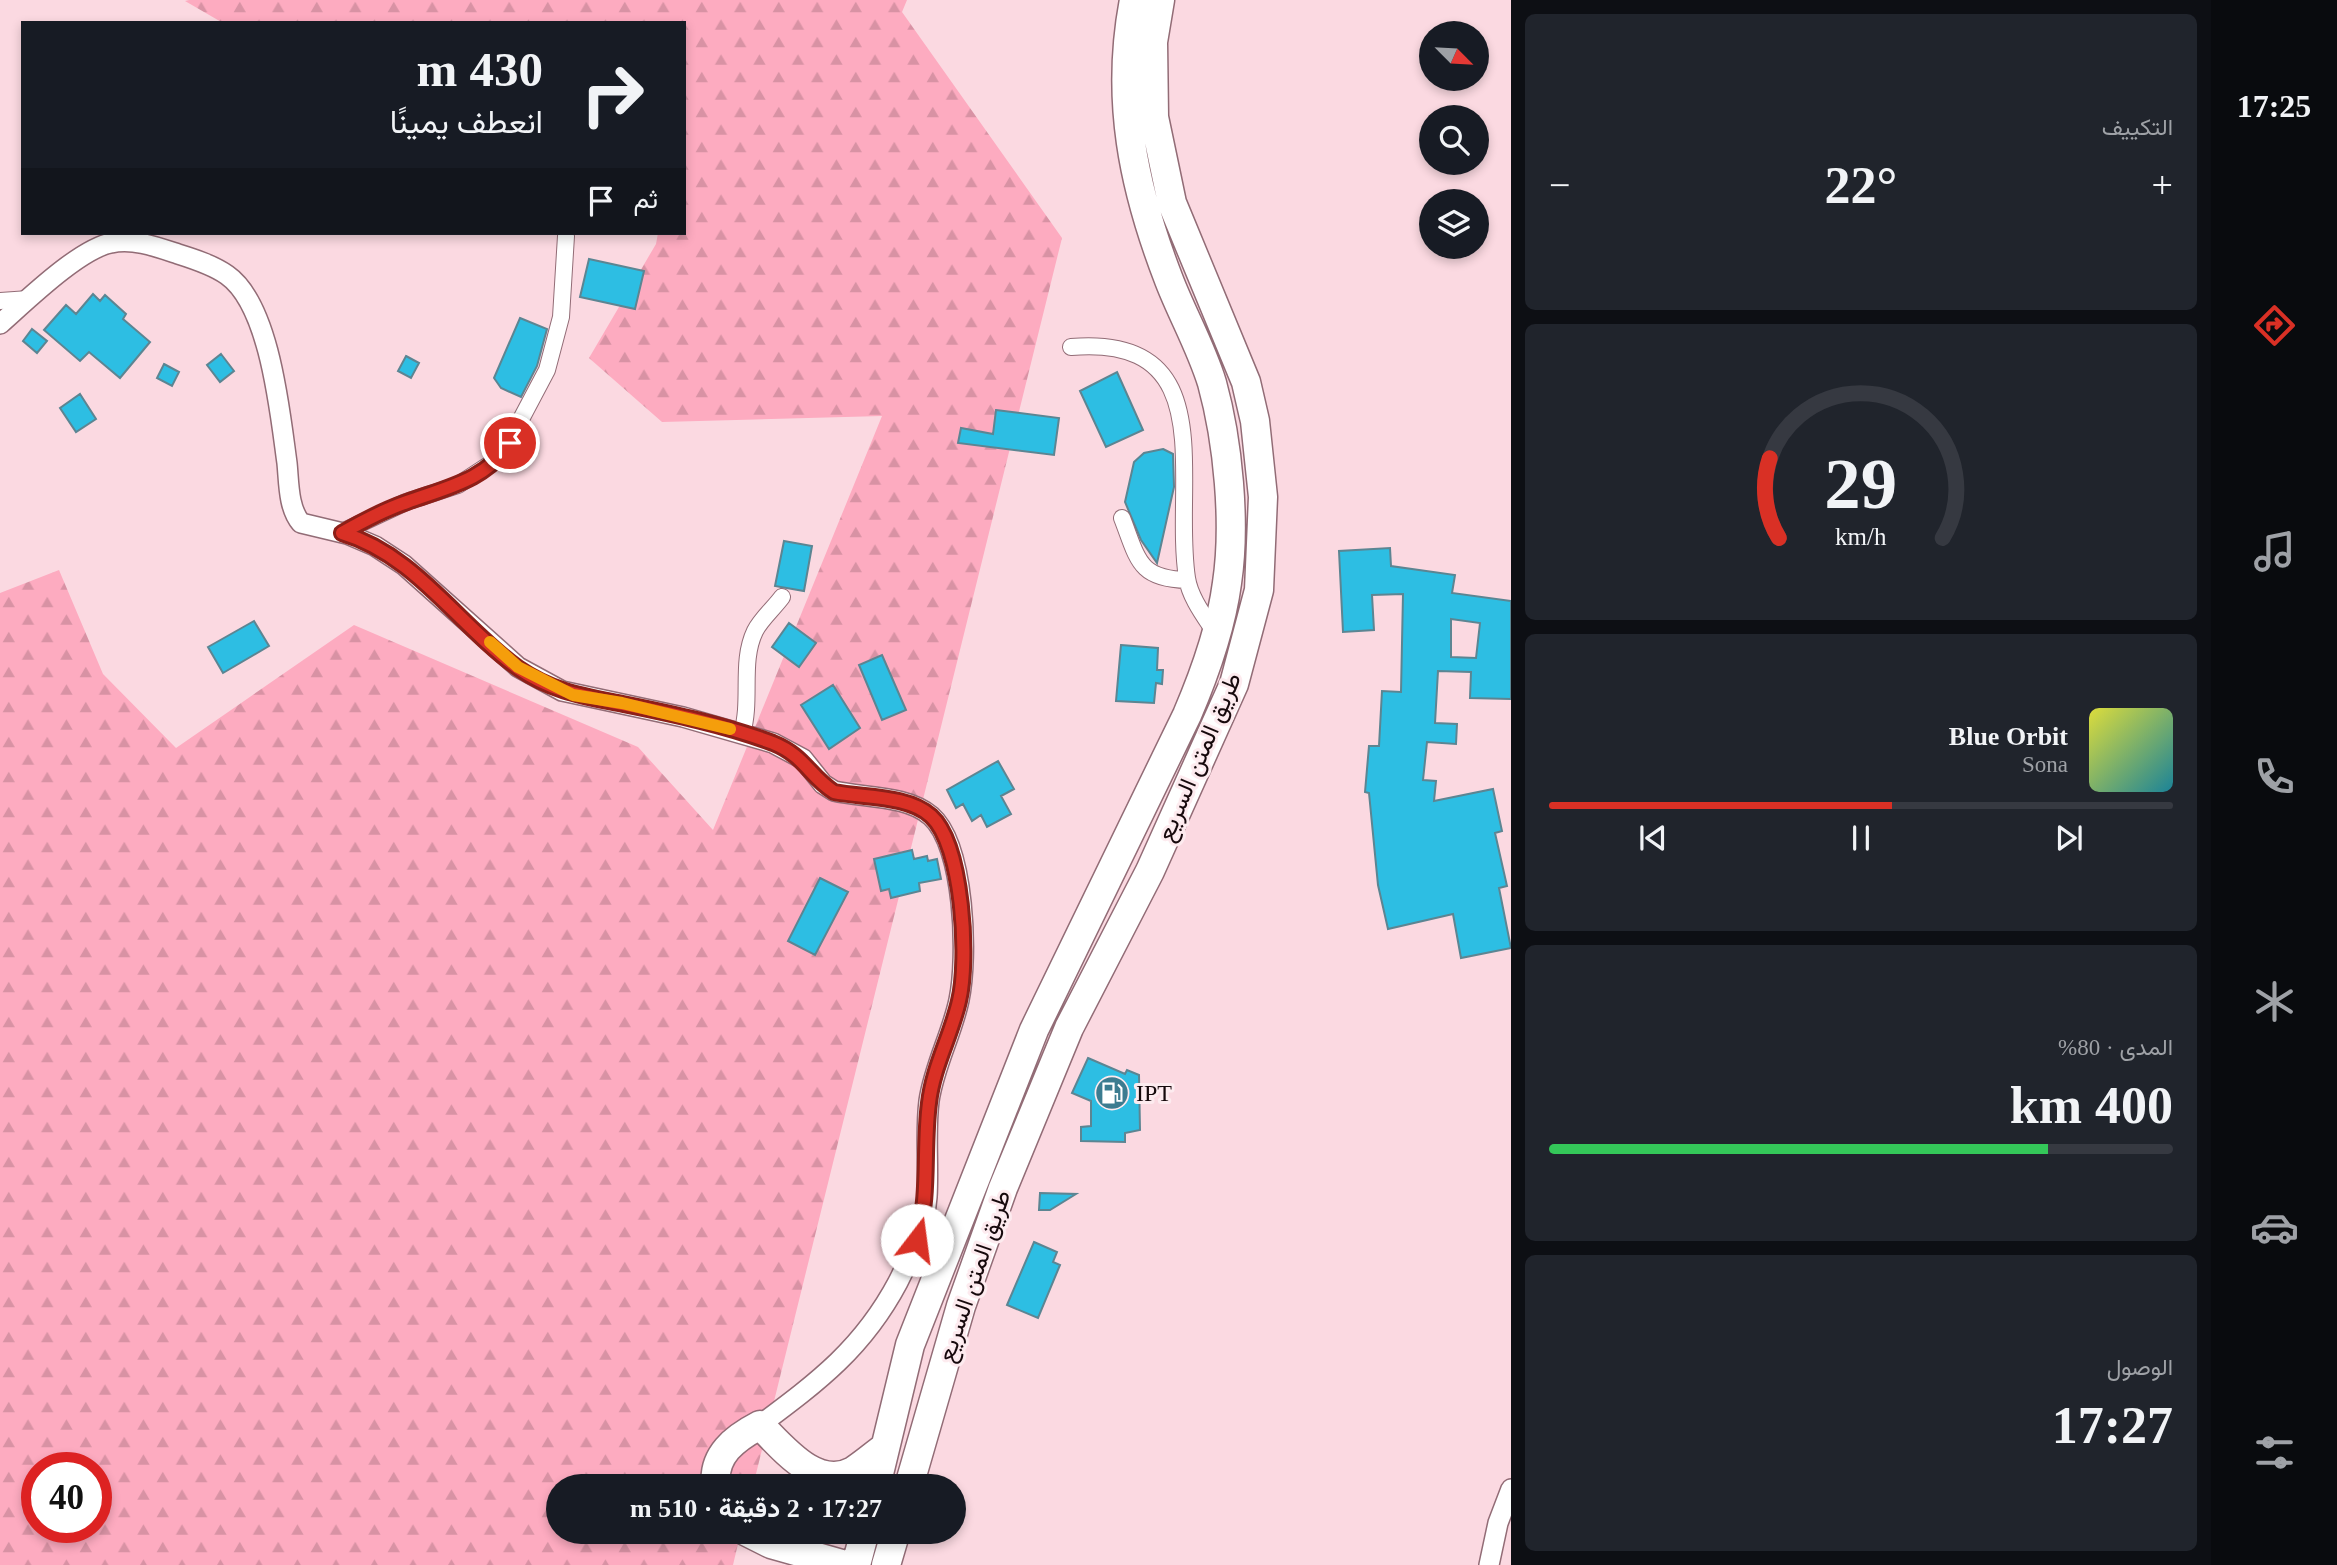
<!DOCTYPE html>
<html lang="ar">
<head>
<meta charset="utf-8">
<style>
  :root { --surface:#171b24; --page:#20242c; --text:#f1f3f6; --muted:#9ea1a6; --line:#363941; --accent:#d93025 }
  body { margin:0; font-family:"Times New Roman",Vazirmatn,serif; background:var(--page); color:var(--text); direction:rtl; height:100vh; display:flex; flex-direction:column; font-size:26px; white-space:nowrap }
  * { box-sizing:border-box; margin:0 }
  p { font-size:23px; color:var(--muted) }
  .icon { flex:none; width:38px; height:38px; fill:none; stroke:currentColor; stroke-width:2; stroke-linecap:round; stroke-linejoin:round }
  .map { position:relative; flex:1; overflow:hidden; direction:ltr }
  .panel { display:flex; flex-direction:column; gap:14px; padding:14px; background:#0d0f14; width:700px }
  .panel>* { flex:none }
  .guide { position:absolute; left:21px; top:21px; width:665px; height:214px; border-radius:0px; box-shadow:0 4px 10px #0003; direction:rtl; background:#171b24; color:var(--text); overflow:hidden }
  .needle { width:46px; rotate:114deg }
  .buttons { position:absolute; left:1419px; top:21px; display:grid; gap:14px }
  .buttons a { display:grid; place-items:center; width:70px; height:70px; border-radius:50%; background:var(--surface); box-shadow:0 4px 10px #0003; font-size:35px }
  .speed { position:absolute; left:21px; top:1452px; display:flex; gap:14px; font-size:35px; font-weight:700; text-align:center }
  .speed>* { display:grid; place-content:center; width:91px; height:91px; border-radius:50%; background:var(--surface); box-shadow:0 4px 10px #0003; line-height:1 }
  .speed .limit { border:10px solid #d22; background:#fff; color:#111 }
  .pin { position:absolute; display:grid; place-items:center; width:60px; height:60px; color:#fff; margin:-30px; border:4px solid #fff; border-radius:50%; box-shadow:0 2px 7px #0007 }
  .me { position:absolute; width:77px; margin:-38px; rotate:15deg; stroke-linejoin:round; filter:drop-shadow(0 0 5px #0008) }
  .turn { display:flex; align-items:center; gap:24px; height:147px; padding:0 28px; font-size:32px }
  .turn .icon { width:91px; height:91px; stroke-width:2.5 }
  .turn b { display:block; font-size:49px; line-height:60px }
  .then { display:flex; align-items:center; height:66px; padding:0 28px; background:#0003; gap:14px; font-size:26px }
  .big { font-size:52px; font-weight:700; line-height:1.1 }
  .panel .card { flex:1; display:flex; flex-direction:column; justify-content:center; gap:10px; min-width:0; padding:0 24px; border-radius:10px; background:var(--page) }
  .panel .dial { align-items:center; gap:0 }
  .dial svg { height:182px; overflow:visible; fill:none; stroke:var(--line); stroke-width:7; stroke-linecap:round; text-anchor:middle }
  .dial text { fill:var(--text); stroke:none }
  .song { display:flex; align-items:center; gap:21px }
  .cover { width:84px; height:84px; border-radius:10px; background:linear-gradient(135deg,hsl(60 70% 55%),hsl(190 70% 35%)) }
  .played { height:7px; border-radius:4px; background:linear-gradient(90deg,var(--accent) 55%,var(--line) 55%) }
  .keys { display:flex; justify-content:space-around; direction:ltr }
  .heat { display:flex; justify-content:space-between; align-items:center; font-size:38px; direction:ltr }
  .charge { height:10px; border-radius:5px; background:linear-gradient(90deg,#34c759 80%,var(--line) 0) }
  .trip { position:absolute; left:546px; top:1474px; width:420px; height:70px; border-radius:35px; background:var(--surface); box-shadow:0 4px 10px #0003; font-weight:700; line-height:70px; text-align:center; direction:rtl }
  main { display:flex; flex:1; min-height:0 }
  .tab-bar { display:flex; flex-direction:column; width:126px; justify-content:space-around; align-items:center; background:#090b0e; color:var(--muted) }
  .tab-bar .icon { width:49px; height:49px }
  .tab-bar .selected { color:var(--accent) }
  .tab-bar b { font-size:32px; color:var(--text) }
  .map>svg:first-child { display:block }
</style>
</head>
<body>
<main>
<nav class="tab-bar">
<b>17:25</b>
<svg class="icon selected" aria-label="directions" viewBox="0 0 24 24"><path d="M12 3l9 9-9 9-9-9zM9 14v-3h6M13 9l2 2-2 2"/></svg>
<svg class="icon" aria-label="music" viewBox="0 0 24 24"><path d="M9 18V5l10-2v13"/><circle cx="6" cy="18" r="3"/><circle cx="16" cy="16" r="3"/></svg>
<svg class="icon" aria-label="phone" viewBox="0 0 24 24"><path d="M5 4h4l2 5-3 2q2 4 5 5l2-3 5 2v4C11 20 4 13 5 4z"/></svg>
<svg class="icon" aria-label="climate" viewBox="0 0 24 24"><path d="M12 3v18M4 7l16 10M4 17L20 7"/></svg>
<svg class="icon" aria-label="car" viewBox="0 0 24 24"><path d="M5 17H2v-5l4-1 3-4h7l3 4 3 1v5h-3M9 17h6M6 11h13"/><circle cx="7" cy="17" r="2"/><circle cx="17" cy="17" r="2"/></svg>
<svg class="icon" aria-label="filters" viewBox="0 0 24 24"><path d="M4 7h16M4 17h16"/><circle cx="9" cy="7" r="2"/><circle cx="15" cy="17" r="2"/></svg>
</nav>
<section class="panel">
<div class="card"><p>التكييف</p>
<div class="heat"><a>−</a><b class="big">22°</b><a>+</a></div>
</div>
<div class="card dial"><svg viewBox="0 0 100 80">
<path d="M14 69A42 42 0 1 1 86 69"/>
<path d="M14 69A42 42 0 0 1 10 34" stroke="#d93025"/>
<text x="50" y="56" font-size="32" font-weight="700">29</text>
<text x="50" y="72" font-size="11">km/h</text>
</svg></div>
<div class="card">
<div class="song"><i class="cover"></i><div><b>Blue Orbit</b><p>Sona</p></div></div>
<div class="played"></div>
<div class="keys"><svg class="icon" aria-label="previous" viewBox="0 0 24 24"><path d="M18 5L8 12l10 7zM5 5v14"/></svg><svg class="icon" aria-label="pause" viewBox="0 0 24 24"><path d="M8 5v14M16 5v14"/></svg><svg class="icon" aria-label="next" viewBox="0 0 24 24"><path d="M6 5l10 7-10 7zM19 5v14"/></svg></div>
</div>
<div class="card"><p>المدى · 80%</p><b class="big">400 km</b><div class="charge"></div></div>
<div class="card"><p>الوصول</p><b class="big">17:27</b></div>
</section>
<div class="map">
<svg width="1511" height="1565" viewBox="0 0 1511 1565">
  <defs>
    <pattern id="forest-firs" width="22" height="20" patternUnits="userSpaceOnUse" patternTransform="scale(1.75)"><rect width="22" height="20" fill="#fdabc0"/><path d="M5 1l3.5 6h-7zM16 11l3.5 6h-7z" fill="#d892a4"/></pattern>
  </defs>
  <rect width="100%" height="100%" fill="#fbd9e1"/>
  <path fill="url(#forest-firs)" fill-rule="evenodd" d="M189,0H907L902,12L1062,238L753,1486H558V1531H741L733,1565H0V593L59,570L103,674L176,748L354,625L638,747L713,830L882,416L662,422L589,358L656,244L658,233H684V23H223L185,1ZM37,1468H96V1528H37Z"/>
  <path fill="#2dbee3" stroke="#5c8592" stroke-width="2" fill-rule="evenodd" d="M589,259L644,271L635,309L580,297Z
    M93,294L100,301L105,295L126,314L123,319L150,342L120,378L89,352L80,361L44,330L66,305L76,314Z
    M520,318L547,329L537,366L521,397L501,388L494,378Z
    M32,329L47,341L37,353L23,341Z
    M221,354L234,371L220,382L207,365Z
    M406,356L419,363L411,378L398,371Z
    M164,364L179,372L172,386L157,378Z
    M1117,372L1143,430L1106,447L1080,391Z
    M80,394L96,419L76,432L60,408Z
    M996,410L1059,418L1054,455L958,443L961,428L993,434Z
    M1163,449L1173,454L1174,487L1157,563L1141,540L1125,502L1134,462L1144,453Z
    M784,541L812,546L804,591L775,586Z
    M1390,548L1391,566L1455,575L1452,593L1511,601V699L1470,698L1471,672L1438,671L1435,723L1457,724L1456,744L1427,742L1423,780L1436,781L1434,801L1493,789L1502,831L1495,833L1507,886L1499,888L1511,948L1461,958L1453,914L1388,929L1378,885L1369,793L1365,792L1369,746H1379L1382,691L1401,692L1403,594L1372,595L1374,630L1343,632L1339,551ZM1451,619L1480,623L1476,658L1451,657Z
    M254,621L269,646L223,673L208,647Z
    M789,623L816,643L799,667L772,647Z
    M1121,645L1158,648L1157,670H1163L1162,684L1156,683L1154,703L1116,701Z
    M882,655L906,710L882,720L859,665Z
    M833,685L860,728L829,749L801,705Z
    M998,761L1014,789L1001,796L1011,814L987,827L981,815L972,821L963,804L956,808L947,790Z
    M912,850L914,859L927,856L928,861L937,859L941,879L919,883L920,891L891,898L889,889L881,891L874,859Z
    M820,878L848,892L815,955L788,941Z
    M1088,1058L1125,1074L1127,1070L1139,1075L1140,1130L1125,1133V1142L1081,1141V1127L1091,1126V1101L1072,1093Z
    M1040,1193L1076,1194L1050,1210H1039Z
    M1034,1242L1057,1252L1053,1262L1060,1265L1038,1318L1007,1305Z"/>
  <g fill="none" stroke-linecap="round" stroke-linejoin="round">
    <g stroke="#926c76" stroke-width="18">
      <path id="minor" d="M0,301L29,299
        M1071,347C1224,334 1172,481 1187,578C1190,598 1205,617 1216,634
        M1122,518C1138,559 1138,579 1187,580
        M342,532L406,502L458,485L501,457L547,370L561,317L566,236
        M742,733C752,700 740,662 755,631C761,619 774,608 782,597"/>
    </g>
    <g stroke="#926c76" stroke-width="22">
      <path id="tertiary" d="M0,324C25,302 79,249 111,243C133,238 157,247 178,254C194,259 213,265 227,275C270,305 280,413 287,463C289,482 288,508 301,523L347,534L375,546L404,565L518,667L562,691L683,717L773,743L803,759L823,784L834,791C864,798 907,795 931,816C965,846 968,957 959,1000C952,1034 934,1066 929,1101C925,1133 929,1165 927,1197C925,1226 911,1256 898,1282C863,1348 819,1381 760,1425
        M1489,1565L1498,1523L1511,1489"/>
    </g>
    <g stroke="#926c76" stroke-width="31">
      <path id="motorway" d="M716,1486C712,1455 735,1438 760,1425C783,1448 817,1491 853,1471C864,1464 874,1455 884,1448
        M876,1486L910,1345L1034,1030L1187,715C1205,673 1221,629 1227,583C1236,523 1228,441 1212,383C1201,347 1182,314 1169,280C1133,187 1115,99 1134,0
        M909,1486L961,1306L1003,1188L1069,1028L1150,871L1234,684L1259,590L1263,497L1255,421L1246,382L1172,203L1154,117L1153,42L1160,0
        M745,1531L771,1544L845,1565
        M856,1565L865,1531
        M886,1565L896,1531"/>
    </g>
    <use href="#minor" stroke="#fff" stroke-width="16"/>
    <use href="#tertiary" stroke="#fff" stroke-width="19"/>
    <use href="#motorway" stroke="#fff" stroke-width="28"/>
  </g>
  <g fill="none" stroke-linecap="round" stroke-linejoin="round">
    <g stroke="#8d1f18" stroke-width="18">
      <path id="route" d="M510,443C487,480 445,488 407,502C384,510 363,521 342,533C416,555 458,625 518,668C553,692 583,696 623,704C673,714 725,725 773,743C805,756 809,776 834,792C864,798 908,795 931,816C963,845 969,960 959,1001C951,1036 933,1067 929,1103C923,1149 930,1195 917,1240"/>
    </g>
    <use href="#route" stroke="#d93025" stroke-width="12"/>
    <path stroke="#f59e0b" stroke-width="12" d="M490,642L518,667L573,695L622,703L730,729"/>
  </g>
  <defs>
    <g id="fuel-disc" transform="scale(1.75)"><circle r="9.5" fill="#3c7c90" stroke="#fdebef"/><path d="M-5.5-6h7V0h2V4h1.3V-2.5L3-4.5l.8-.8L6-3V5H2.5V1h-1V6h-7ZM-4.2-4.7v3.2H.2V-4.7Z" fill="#fff"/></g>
  </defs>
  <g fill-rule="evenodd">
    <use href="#fuel-disc" x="1112" y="1093"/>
  </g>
  <g text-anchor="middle" stroke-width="6" stroke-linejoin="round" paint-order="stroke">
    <g font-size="24" fill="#16090c" stroke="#fdebef">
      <text transform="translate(1199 757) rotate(-67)" y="8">طريق المتن السريع</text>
      <text transform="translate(974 1276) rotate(-71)" y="8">طريق المتن السريع</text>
    </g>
    <g font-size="24" fill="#16090c" stroke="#fdebef" text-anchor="start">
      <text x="1136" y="1101">IPT</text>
    </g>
  </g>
</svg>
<div class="buttons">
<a><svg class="needle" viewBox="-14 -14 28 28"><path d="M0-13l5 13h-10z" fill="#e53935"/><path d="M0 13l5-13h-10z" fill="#9ea1a6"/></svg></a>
<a><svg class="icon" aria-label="search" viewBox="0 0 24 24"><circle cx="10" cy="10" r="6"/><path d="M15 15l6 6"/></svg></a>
<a><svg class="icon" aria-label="layers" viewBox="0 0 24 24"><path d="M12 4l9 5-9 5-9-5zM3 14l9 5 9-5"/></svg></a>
</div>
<div class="speed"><div class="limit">40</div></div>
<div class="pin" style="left:510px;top:443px;background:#d93025"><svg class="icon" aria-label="arrive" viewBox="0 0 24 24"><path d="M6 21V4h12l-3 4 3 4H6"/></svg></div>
<svg class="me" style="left:917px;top:1240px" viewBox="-20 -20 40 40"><circle r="19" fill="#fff"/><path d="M0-13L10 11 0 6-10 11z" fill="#d93025"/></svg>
<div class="trip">17:27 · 2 دقيقة · 510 m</div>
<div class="guide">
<div class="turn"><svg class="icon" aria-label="right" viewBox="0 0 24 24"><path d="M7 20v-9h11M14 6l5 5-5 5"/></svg><div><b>430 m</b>انعطف يمينًا</div></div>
<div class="then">ثم<svg class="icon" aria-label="arrive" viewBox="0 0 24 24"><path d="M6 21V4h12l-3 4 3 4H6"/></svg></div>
</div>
</div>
</main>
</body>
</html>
